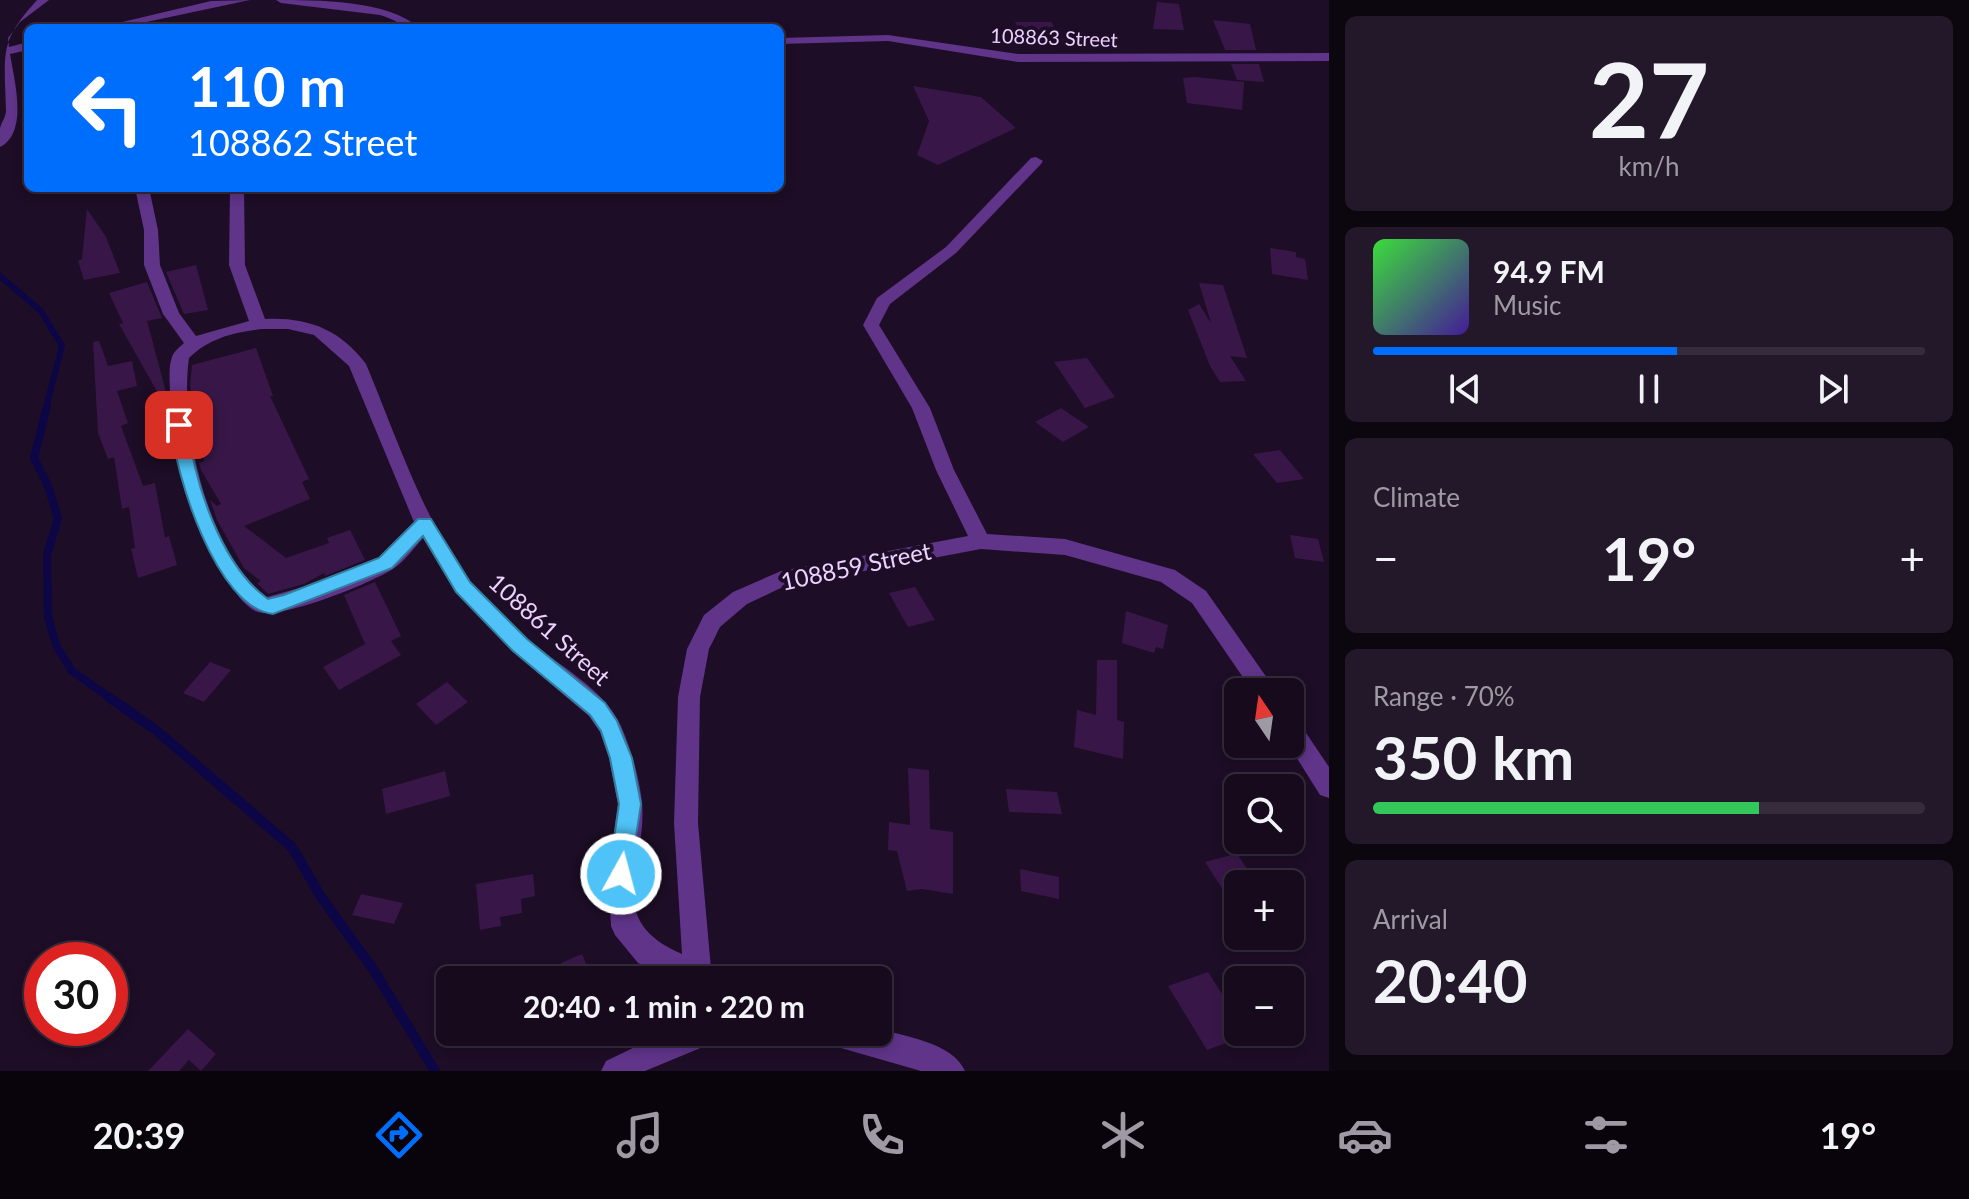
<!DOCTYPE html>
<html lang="en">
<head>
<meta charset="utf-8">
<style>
  :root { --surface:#160a1c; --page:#231829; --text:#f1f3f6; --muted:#9e9aa3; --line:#352b3b; --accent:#006efd }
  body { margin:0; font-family:Lato,sans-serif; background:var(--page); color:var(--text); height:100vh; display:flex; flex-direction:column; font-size:30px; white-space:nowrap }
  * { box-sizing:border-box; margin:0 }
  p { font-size:26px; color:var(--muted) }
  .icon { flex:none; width:44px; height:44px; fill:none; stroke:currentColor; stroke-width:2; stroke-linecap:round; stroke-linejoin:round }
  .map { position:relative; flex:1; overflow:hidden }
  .panel { display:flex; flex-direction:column; gap:16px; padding:16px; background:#0c060f; width:640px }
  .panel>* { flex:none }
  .top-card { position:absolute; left:24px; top:24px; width:760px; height:168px; border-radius:12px; box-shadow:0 4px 12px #0003,0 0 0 2px var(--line); background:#006efd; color:#fff; overflow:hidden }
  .needle { width:52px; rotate:347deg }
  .tools { position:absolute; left:1224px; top:678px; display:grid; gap:16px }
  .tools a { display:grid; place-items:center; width:80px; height:80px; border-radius:12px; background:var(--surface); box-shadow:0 4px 12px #0003,0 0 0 2px var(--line); font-size:40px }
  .speed { position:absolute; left:24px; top:942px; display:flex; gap:16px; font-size:40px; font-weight:700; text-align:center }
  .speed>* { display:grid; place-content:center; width:104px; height:104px; border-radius:50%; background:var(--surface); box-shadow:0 4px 12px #0003,0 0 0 2px var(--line); line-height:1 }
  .speed .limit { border:12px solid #d22; background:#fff; color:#111 }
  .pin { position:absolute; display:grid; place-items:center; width:68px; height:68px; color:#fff; margin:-34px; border-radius:16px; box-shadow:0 4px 12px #0006 }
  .me { position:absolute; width:88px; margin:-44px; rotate:7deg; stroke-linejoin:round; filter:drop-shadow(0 0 6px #0008) }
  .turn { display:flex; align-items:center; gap:28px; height:168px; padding:0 32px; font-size:36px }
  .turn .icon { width:104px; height:104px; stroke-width:2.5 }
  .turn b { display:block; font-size:56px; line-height:68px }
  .big { font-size:60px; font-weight:700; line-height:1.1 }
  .panel .tile { flex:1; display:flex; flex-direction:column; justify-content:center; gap:12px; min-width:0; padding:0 28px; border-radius:12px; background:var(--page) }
  .panel .dial { align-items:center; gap:0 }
  .dial b { font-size:104px; line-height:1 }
  .song { display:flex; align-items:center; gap:24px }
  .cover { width:96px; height:96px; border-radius:12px; background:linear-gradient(135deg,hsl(120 70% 55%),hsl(260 70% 35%)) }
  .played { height:8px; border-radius:4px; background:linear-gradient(90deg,var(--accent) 55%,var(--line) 55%) }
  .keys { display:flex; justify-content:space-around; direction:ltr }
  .heat { display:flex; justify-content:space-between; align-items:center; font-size:44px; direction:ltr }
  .charge { height:12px; border-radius:6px; background:linear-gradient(90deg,#34c759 70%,var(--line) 0) }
  .trip { position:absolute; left:436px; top:966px; width:456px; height:80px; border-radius:12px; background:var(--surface); box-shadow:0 4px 12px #0003,0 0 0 2px var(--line); font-weight:700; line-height:80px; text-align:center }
  .tabs { display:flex; height:128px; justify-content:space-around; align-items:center; background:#09040b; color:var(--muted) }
  .tabs .icon { width:56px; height:56px }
  .tabs .selected { color:var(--accent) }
  .tabs b { font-size:36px; color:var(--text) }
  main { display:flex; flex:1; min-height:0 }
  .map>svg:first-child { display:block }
</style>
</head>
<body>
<main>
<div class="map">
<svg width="1329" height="1071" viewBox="0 0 1329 1071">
  <rect width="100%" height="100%" fill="#1d0d26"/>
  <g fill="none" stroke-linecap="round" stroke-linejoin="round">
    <path stroke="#0c0646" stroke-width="6" d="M0,276L41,311L62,346L46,408"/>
    <path stroke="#0c0646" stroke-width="8" d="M47,406L34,458L48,486L58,518L47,555L48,616L56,645L72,671L113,700"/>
    <path stroke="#0c0646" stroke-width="10" d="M110,698L157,731L292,847L321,897L373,969L435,1071"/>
  </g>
  <path fill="#381748" d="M1157,2L1179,4L1184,30L1153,29Z
    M1213,20L1250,24L1256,50H1225Z
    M1015,22H1051L1068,45L1028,46Z
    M1231,64H1259L1264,82L1237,80Z
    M1195,77L1244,82L1242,110L1187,103L1183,78Z
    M913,86L981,97L1016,128L938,165L917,155L929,121Z
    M87,209L106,237L120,273L84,280L78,261L82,259Z
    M1270,248L1296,252V257L1305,259L1308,280L1272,274Z
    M196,265L208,310L184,314L166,272Z
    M147,282L162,318L147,321L166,392L159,395L119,324L123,323L109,293Z
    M1199,283L1223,285L1247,358L1230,356L1246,381L1220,382L1210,366L1188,310L1199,304L1211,323Z
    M99,341L108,366L132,361L137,386L117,391L128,423L121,426L143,486L155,483L165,538L169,536L177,565L138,578L131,549L135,548L129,507L122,509L114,457L108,459L98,433L93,342Z
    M256,348L273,396H270L309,479L302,482L310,499L244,526L286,558L329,543L327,538L350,530L365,560L325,576L324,573L304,584L268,594L257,583L261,581L244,568L217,520L210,500L217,506L221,504L201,470L199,463L204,461L200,415L194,416L190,386L192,365Z
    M1087,358L1115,397L1085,408L1054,362Z
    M1061,408L1089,427L1063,442L1035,422Z
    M1280,450L1304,479L1277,483L1253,454Z
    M1290,535L1318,539L1324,562L1295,558Z
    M375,582L401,636L391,641L401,655L339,690L323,667L365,644L344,595Z
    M915,587L935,620L908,627L889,593Z
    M1126,611L1168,625L1163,649L1156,647L1154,653L1122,643Z
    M1097,660H1117V720L1124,722L1123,759L1074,747L1077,710L1096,715Z
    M210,662L231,670L204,702L183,693Z
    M447,682L468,702L436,725L416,704Z
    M908,768L929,770L930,829L953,832V894L922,889L907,891L897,851L888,850L889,822L910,825Z
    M445,771L450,796L386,814L382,789Z
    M1006,789L1057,792L1062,814L1009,812Z
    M1231,855H1238L1257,884H1238V913L1205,862Z
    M1020,869L1059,877V899L1021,891Z
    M533,874L535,896L521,899L522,913L500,917L501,926L480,930L476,884Z
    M361,894L403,903L394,924L352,915Z
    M582,954L593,980H568L561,963Z
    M1208,972L1238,1019V1032L1248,1035L1207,1050L1168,986Z
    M188,1029L216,1054L201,1071L189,1060L179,1071H148Z"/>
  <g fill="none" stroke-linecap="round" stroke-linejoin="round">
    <path fill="#5f3489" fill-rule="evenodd" d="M37,0H49L20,22L8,38L9,47L28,42V50L10,54C14,79 29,133 0,147C0,141 0,134 0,128C2,121 6,117 6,110C4,50 0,41 37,0Z
      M250,0L118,28H97L211,1Z
      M276,0C316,0 389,0 419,28C403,28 395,19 380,15L281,3Z
      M888,35L1018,54L1329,53V61L1018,62L888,41L780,44V38Z
      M1036,157L1043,161L1041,164L956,253L890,304L879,325L930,408L954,470L987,534L1065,539L1175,570L1206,591L1277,692H1253L1192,603L1161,582L1065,555L981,549L785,586L747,604L720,627L709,649L700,697L698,823L712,980H680L638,963L615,935L611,926L608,874L618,804L609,758L600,732L589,716L512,651L456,593L423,538C414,548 405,561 393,569C371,583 277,622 255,611C242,604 234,590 227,579C189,522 171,461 170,394C170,382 168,368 172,357C174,351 180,347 184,343L163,314L144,265V230L135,188H149L158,230L160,265L179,313L196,336L249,321L229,265L230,188H244L245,265L265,319C307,317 340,329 366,364C393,428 428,532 472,583C489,602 509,622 528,639C558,666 604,688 621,726C631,749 639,776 642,802C648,865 600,919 682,954L674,823L678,697L687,649L704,615L733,592L781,571L968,536L936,470L912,408L863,325L877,298L946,247L1031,158ZM262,329H288L314,335L349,366L414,522L379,557L317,583L267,597C208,554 179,427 189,358C209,338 235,332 262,329Z
      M1290,718L1298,721L1329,767V798L1320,795L1288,744H1290Z
      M878,1029C905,1036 953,1043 965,1071H921L834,1046L824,1042L820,1032H878Z
      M666,1032H719L715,1042L645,1071H601L606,1061Z"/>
  </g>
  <path fill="#4fc3f7" stroke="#337fa1" stroke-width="2" d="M179,420L188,425C193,480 221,566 268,599L284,595L379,558L418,519H431L470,582L527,639L605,703L617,721L632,758L641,804L629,882L621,885L613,882L609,874L619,804L610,758L601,731L590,715L513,651L456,592L423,536L392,568L273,614C216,608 175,474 171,425Z"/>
  <g text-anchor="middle" stroke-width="8" stroke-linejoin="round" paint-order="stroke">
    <g font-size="20" fill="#ecd2ff" stroke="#1d0d26">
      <text transform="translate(1054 38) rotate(2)" y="7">108863 Street</text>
    </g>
    <g font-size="24" fill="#ecd2ff" stroke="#1d0d26">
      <text transform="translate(856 567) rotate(-12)" y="8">108859 Street</text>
      <text transform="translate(549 630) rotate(42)" y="8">108861 Street</text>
    </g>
  </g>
</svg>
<div class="tools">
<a><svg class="needle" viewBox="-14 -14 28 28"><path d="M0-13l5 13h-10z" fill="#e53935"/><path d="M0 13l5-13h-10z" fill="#9e9aa3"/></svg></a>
<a><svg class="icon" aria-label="search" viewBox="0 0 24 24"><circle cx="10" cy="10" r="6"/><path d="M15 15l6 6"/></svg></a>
<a>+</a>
<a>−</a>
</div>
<div class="speed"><div class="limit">30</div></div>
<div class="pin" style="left:179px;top:425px;background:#d93025"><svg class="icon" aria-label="arrive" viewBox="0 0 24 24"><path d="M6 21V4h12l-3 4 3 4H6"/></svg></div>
<svg class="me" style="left:621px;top:874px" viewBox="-20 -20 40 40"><circle r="17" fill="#4fc3f7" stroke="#fff" stroke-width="3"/><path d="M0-11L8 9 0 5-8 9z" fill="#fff"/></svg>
<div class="trip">20:40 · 1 min · 220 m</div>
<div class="top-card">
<div class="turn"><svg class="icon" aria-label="left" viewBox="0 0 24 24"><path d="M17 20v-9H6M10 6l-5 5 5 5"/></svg><div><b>110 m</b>108862 Street</div></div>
</div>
</div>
<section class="panel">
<div class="tile dial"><b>27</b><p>km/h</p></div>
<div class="tile">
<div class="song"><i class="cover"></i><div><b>94.9 FM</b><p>Music</p></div></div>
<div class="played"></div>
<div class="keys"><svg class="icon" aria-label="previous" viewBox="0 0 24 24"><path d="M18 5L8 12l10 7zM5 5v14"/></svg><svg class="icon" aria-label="pause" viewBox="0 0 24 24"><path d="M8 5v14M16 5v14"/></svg><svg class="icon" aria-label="next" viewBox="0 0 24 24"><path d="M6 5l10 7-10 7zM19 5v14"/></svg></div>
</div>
<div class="tile"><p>Climate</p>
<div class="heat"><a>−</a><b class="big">19°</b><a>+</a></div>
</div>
<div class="tile"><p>Range · 70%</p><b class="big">350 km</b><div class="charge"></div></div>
<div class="tile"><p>Arrival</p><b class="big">20:40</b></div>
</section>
</main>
<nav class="tabs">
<b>20:39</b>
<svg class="icon selected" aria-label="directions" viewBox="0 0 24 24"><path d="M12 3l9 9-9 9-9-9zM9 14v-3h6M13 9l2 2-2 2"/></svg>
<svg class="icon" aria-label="music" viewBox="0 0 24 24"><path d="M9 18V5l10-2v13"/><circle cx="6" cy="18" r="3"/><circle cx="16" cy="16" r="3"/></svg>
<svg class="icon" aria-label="phone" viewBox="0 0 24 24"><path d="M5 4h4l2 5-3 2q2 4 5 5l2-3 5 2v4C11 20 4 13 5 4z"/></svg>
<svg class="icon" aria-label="climate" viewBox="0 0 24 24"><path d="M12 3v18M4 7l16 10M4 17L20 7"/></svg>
<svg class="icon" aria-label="car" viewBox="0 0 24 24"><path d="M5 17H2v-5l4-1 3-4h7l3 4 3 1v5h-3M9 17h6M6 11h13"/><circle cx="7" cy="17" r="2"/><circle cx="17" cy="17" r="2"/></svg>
<svg class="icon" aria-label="filters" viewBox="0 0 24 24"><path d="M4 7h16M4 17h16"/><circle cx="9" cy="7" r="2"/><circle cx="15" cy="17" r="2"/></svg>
<b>19°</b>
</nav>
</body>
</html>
